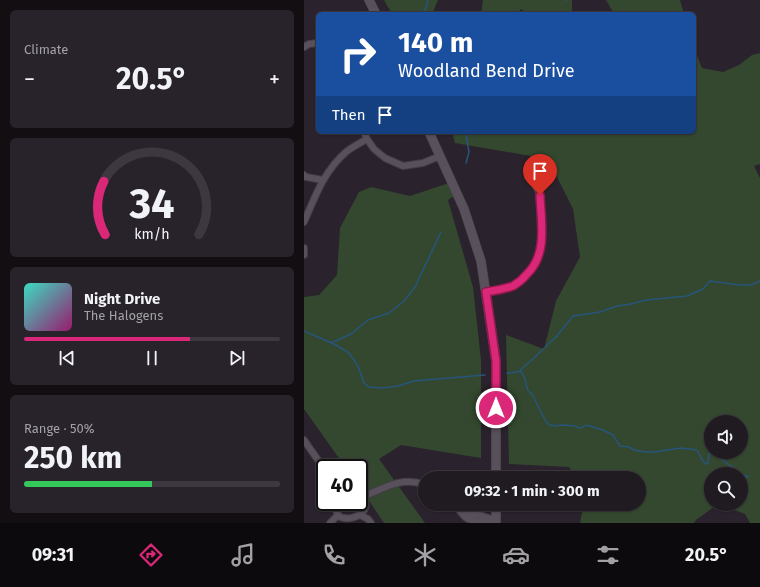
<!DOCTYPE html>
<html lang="en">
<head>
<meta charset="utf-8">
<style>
  :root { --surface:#201a21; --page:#28232a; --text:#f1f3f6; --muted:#a2a1a5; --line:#3d383f; --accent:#db2777 }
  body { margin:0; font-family:"Fira Sans",sans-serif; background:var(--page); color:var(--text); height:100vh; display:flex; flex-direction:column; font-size:15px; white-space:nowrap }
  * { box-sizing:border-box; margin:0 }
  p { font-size:13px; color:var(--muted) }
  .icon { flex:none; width:22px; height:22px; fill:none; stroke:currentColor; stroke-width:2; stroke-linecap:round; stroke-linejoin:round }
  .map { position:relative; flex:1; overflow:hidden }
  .side { display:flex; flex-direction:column; gap:10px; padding:10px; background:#120e12; width:304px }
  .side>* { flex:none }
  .top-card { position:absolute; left:12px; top:12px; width:380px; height:122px; border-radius:6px; box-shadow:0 1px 3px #0004,0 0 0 1px var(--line); background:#1a4fa0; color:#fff; overflow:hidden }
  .fabs { position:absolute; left:400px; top:415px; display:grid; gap:8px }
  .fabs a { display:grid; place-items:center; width:44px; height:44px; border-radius:50%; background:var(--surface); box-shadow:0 1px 3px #0004,0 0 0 1px var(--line); font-size:20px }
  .speed { position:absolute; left:12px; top:459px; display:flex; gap:8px; font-size:20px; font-weight:700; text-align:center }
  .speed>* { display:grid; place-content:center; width:52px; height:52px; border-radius:50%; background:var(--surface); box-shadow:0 1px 3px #0004,0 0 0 1px var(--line); line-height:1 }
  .speed .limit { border:2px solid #111; border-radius:6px; background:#fff; color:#111 }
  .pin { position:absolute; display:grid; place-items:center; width:34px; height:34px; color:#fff; margin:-41px -17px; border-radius:50% 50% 50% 0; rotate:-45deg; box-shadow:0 0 4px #0007 }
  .pin .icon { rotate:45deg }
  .me { position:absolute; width:44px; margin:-22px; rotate:0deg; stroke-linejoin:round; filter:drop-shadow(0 0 3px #0008) }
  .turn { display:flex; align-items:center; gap:14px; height:84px; padding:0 16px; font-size:18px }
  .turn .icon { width:52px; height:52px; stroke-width:2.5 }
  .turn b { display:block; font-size:28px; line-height:34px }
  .then { display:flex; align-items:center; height:38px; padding:0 16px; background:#0003; gap:8px; font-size:15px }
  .big { font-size:30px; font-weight:700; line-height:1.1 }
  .side .card { flex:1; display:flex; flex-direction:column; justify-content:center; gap:6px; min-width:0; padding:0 14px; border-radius:6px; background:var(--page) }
  .side .dial { align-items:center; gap:0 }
  .dial svg { height:104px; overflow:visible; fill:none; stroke:var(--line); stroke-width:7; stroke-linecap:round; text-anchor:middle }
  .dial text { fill:var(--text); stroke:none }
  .song { display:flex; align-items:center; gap:12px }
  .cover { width:48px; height:48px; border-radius:6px; background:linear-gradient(135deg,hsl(170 70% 55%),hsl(320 70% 35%)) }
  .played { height:4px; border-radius:2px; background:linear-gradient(90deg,var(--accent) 65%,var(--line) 65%) }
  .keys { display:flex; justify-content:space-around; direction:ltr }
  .heat { display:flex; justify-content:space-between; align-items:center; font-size:22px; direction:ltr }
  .charge { height:6px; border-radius:3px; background:linear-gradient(90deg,#34c759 50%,var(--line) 0) }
  .trip { position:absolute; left:114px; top:471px; width:228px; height:40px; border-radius:20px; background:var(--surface); box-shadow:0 1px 3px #0004,0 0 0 1px var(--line); font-weight:700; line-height:40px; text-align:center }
  .tabs { display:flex; height:64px; justify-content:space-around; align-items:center; background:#0d0a0d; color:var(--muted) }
  .tabs .icon { width:28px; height:28px }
  .tabs .active { color:var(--accent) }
  .tabs b { font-size:18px; color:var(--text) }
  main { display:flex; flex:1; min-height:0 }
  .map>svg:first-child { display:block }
</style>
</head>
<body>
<main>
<section class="side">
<div class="card"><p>Climate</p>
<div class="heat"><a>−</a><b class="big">20.5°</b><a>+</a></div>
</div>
<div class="card dial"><svg viewBox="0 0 100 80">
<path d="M14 69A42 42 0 1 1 86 69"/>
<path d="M14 69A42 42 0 0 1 13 28" stroke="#db2777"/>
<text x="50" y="56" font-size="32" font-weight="700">34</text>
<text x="50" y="72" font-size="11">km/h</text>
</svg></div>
<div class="card">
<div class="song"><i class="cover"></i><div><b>Night Drive</b><p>The Halogens</p></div></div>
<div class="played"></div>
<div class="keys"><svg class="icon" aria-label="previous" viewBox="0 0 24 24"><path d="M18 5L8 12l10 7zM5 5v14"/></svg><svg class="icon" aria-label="pause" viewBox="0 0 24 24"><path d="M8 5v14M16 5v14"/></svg><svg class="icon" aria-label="next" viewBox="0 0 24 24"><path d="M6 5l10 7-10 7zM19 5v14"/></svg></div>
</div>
<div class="card"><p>Range · 50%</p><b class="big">250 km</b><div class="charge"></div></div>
</section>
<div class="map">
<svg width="456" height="523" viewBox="0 0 456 523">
  <rect width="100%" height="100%" fill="#2a222c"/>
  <path fill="#33482f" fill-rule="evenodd" d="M80,0H134L129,12L132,14H88Z
    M179,0H268V14H224L217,9L212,14H177Z
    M302,0H376L380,14H310Z
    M390,48L398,68L419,72L435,65L448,55L456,53V164L450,166L456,178V523H446L441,514L414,504L392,520L390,523H276L279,508V504H335V478H272L265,467L205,464L202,335L240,349L252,301L276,257L269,209L244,159L151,143L148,132H390ZM407,422H437V452H407ZM407,474H437V504H407Z
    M145,183L150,196L144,200L169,287L177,360V458L97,445L75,459L121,523H80L55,486V468H42L0,409V297L15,295L33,275L36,228L55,192L67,187L106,196Z"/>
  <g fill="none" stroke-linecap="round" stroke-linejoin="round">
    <path stroke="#27557b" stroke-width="1.5" d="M262,0H263
      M120,14L124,0
      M161,132L162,135L165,152L162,163
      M0,331L32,345L45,353L54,366L60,383L65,387L78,388L94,386L110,381L181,375
      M27,343L47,334L64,320L85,313L100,301L111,287L137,232
      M216,370C218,373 220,376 221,379C223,385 222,391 228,394L242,422L246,425L251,426L257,425L272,426L274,428L279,427L282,425L299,430L309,435L316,446L325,447L330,450L342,452H350L377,448L393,450L399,461L402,464L404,463L405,454L407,452
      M203,373L214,372L232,356L252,337L269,316L296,312L313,306L327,304L342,300L383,296L399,289L406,281L436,285H447L456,281
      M408,452L410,454L438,474L444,477"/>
    <g stroke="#433d45" stroke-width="8">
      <path id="street" d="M0,47L5,44L14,43
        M60,132L63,139L70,149L81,158L99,166L119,163L136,156
        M0,175L2,177L19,180
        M0,222C11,197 20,171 42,152C48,147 56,143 63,139
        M0,248V255
        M182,292L209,286L218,280L227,270L232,262L237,249V232L236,195L228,178
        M0,440L21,470
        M59,497C80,488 98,476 121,485
        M32,502C31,508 32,513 36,517C51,523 73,508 55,493
        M150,504C154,508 157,513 161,517C169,523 182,522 192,521
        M157,512L165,514L176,515L190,520
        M58,516L64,519L67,523
        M26,523L34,515"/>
    </g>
    <g stroke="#433d45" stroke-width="10">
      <path id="secondary" d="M65,0L72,14
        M125,132L160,209L177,261L192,361V478
        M192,504V523"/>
    </g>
    <use href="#street" stroke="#58505b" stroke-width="6"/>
    <use href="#secondary" stroke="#58505b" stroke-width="9"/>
  </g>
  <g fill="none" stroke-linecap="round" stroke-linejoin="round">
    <g stroke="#8e194d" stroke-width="10">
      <path id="route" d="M192,408V361L182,292C190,291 200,289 209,286C214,283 219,279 223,274C244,254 237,222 236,195"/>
    </g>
    <use href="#route" stroke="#db2777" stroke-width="7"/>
  </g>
</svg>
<div class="fabs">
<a><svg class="icon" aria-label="sound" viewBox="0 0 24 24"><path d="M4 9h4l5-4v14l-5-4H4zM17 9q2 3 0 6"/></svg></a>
<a><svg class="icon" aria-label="search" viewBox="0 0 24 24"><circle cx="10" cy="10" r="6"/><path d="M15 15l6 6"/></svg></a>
</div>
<div class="speed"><div class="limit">40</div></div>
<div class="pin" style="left:236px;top:195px;background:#d93025"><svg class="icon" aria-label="arrive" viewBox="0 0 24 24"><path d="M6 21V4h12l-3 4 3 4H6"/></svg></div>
<svg class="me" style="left:192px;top:408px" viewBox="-20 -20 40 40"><circle r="17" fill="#db2777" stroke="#fff" stroke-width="3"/><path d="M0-11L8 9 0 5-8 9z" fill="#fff"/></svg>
<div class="trip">09:32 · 1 min · 300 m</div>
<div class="top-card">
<div class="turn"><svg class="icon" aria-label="right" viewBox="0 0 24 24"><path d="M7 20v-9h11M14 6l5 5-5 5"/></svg><div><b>140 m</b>Woodland Bend Drive</div></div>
<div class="then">Then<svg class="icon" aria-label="arrive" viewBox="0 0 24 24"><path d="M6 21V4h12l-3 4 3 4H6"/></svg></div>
</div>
</div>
</main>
<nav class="tabs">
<b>09:31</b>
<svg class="icon active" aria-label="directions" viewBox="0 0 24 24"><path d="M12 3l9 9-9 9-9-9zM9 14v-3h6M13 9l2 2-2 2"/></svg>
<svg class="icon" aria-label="music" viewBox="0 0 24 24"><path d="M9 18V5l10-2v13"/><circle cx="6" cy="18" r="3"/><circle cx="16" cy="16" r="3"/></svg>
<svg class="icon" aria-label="phone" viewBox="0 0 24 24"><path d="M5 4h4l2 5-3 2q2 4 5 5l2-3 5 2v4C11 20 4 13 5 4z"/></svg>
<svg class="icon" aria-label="climate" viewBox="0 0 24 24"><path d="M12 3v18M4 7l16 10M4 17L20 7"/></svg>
<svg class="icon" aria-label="car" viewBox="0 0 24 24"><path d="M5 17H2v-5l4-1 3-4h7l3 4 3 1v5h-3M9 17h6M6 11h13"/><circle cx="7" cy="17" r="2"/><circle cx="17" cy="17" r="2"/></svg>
<svg class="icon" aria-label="filters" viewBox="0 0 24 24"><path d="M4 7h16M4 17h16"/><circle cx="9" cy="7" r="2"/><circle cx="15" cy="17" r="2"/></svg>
<b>20.5°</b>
</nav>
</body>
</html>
